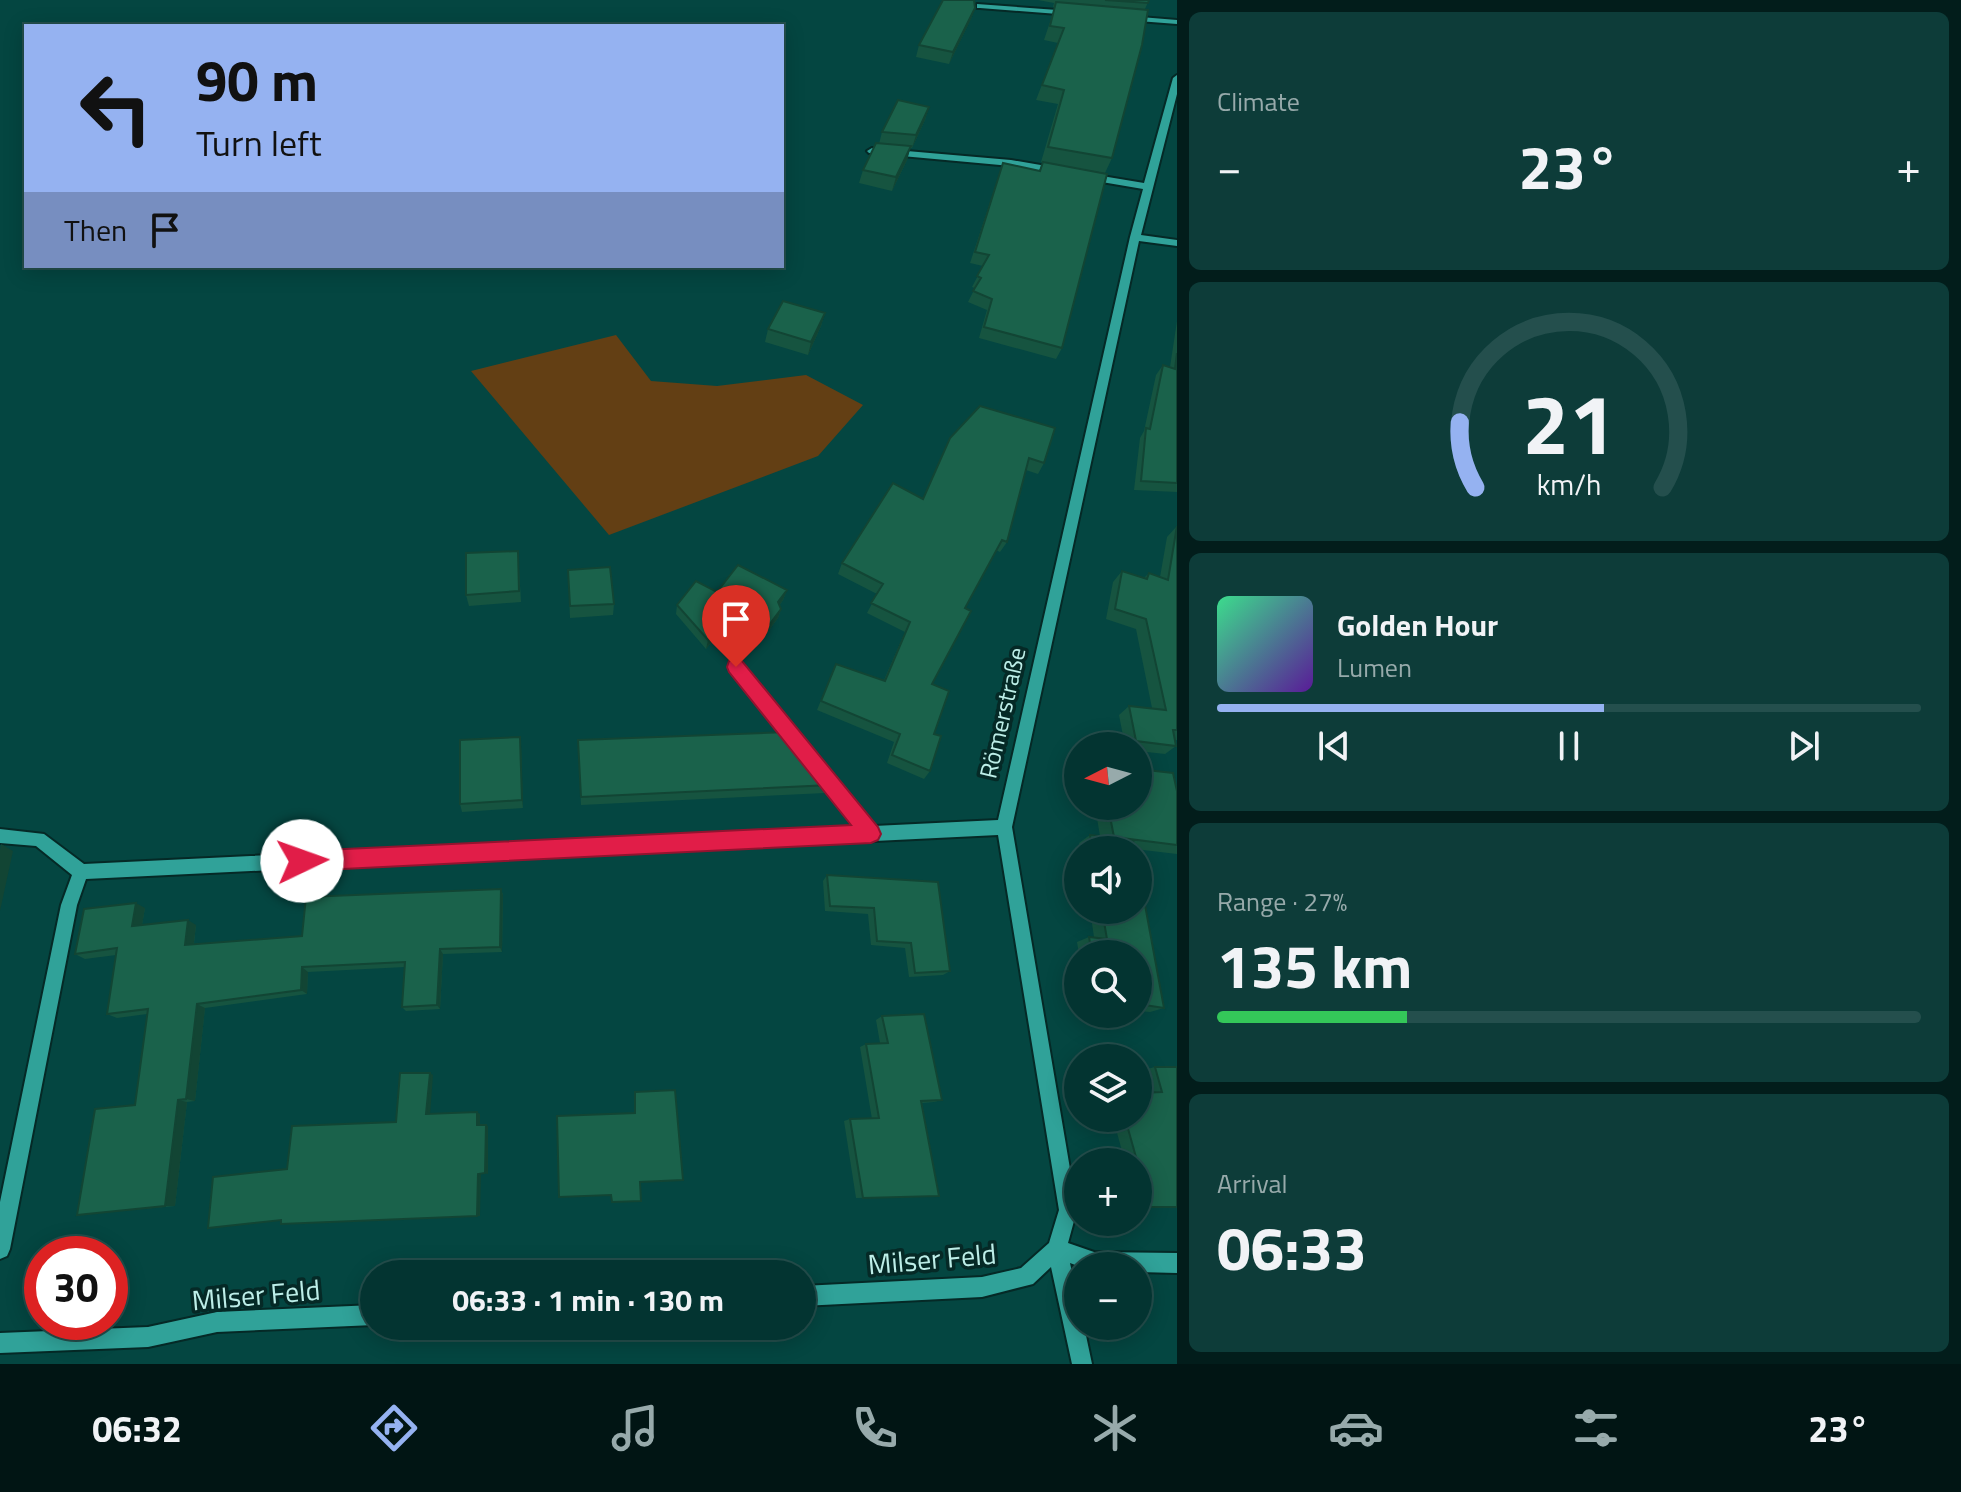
<!DOCTYPE html>
<html lang="en">
<head>
<meta charset="utf-8">
<style>
  :root { --surface:#033431; --page:#0d3c39; --text:#f1f3f6; --muted:#97aaab; --line:#244f4d; --accent:#95b2f1 }
  body { margin:0; font-family:"Titillium Web",sans-serif; background:var(--page); color:var(--text); height:100vh; display:flex; flex-direction:column; font-size:30px; white-space:nowrap }
  * { box-sizing:border-box; margin:0 }
  p { font-size:26px; color:var(--muted) }
  .icon { flex:none; width:44px; height:44px; fill:none; stroke:currentColor; stroke-width:2; stroke-linecap:round; stroke-linejoin:round }
  .map { position:relative; flex:1; overflow:hidden }
  .details { display:flex; flex-direction:column; gap:12px; padding:12px; background:#021d1b; width:784px }
  .details>* { flex:none }
  .guide { position:absolute; left:24px; top:24px; width:760px; height:244px; border-radius:0px; box-shadow:0 4px 20px #0003,0 0 0 2px var(--line); background:#95b2f1; color:#111; overflow:hidden }
  .needle { width:52px; rotate:264deg }
  .buttons { position:absolute; left:1064px; top:732px; display:grid; gap:16px }
  .buttons a { display:grid; place-items:center; width:88px; height:88px; border-radius:50%; background:var(--surface); box-shadow:0 4px 20px #0003,0 0 0 2px var(--line); font-size:40px }
  .speed { position:absolute; left:24px; top:1236px; display:flex; gap:16px; font-size:40px; font-weight:700; text-align:center }
  .speed>* { display:grid; place-content:center; width:104px; height:104px; border-radius:50%; background:var(--surface); box-shadow:0 4px 20px #0003,0 0 0 2px var(--line); line-height:1 }
  .speed .limit { border:12px solid #d22; background:#fff; color:#111 }
  .pin { position:absolute; display:grid; place-items:center; width:68px; height:68px; color:#fff; margin:-82px -34px; border-radius:50% 50% 50% 0; rotate:-45deg; box-shadow:0 0 8px #0007 }
  .pin .icon { rotate:45deg }
  .me { position:absolute; width:88px; margin:-44px; rotate:87deg; stroke-linejoin:round; filter:drop-shadow(0 0 6px #0008) }
  .turn { display:flex; align-items:center; gap:28px; height:168px; padding:0 40px; font-size:36px }
  .turn .icon { width:104px; height:104px; stroke-width:2.5 }
  .turn b { display:block; font-size:56px; line-height:68px }
  .then { display:flex; align-items:center; height:76px; padding:0 40px; background:#0003; gap:16px; font-size:30px }
  .big { font-size:60px; font-weight:700; line-height:1.1 }
  .details .widget { flex:1; display:flex; flex-direction:column; justify-content:center; gap:12px; min-width:0; padding:0 28px; border-radius:12px; background:var(--page) }
  .details .dial { align-items:center; gap:0 }
  .dial svg { height:208px; overflow:visible; fill:none; stroke:var(--line); stroke-width:7; stroke-linecap:round; text-anchor:middle }
  .dial text { fill:var(--text); stroke:none }
  .song { display:flex; align-items:center; gap:24px }
  .cover { width:96px; height:96px; border-radius:12px; background:linear-gradient(135deg,hsl(150 70% 55%),hsl(270 70% 35%)) }
  .played { height:8px; border-radius:4px; background:linear-gradient(90deg,var(--accent) 55%,var(--line) 55%) }
  .keys { display:flex; justify-content:space-around; direction:ltr }
  .heat { display:flex; justify-content:space-between; align-items:center; font-size:44px; direction:ltr }
  .charge { height:12px; border-radius:6px; background:linear-gradient(90deg,#34c759 27%,var(--line) 0) }
  .trip { position:absolute; left:360px; top:1260px; width:456px; height:80px; border-radius:40px; background:var(--surface); box-shadow:0 4px 20px #0003,0 0 0 2px var(--line); font-weight:700; line-height:80px; text-align:center }
  .tabs { display:flex; height:128px; justify-content:space-around; align-items:center; background:#011514; color:var(--muted) }
  .tabs .icon { width:56px; height:56px }
  .tabs .selected { color:var(--accent) }
  .tabs b { font-size:36px; color:var(--text) }
  main { display:flex; flex:1; min-height:0 }
  .map>svg:first-child { display:block }
</style>
</head>
<body>
<main>
<div class="map">
<svg width="1177" height="1364" viewBox="0 0 1177 1364">
  <rect width="100%" height="100%" fill="#044641"/>
  <path fill="#633f14" d="M616,335L651,381L717,386L806,375L863,405L818,456L609,535L471,371Z"/>
  <g fill="none" stroke-linecap="round" stroke-linejoin="round">
    <g stroke="#052926" stroke-width="4">
      <path id="minor" d="M977,4L1071,11L1075,13L1071,15L980,8H977Z
        M1128,16L1177,20V24L1125,20L1124,18Z
        M1177,75V94L1141,235L1177,240V246L1139,241L1012,827L1077,1210L1068,1243L1094,1252L1177,1253V1273L1138,1272V1266H1078L1070,1263L1078,1300V1326H1084L1092,1364H1072L1051,1267L1033,1284L982,1297L802,1306V1286L982,1277L1021,1268L1049,1243L1059,1210L998,835L86,879L77,905L10,1249L7,1256L0,1259V1202L61,905L72,875L36,846L0,843V829L44,834L84,864L856,827L731,671L729,667L731,663H741L874,826L998,820L1130,237L1143,189L1090,180L1085,177L1090,174L1144,183L1173,78Z
        M872,148L1011,160L1058,168L1063,171L1058,174L1011,166L869,153L867,151Z
        M374,1305V1325L217,1332L148,1347L0,1353V1333L148,1327L217,1312Z"/>
    </g>
    <use href="#minor" fill="#30a299" fill-rule="evenodd"/>
  </g>
  <path fill="#165440" d="M1038,0H1149L1145,9L1112,158L1105,173L1041,162L1058,104L1036,100L1058,43L1044,40L1055,7H1053L1054,3Z
    M975,8L971,19L949,64L916,57L919,45Z
    M929,107L925,120L912,148H910L907,160L892,191L859,183L863,170L879,144L882,132Z
    M1043,162L1062,348L1056,359L979,338L987,310L968,302L975,288L972,287L983,266L970,263L1003,163L1039,171Z
    M825,313L821,326L808,355L765,342L768,329Z
    M1177,321V492L1134,490L1140,438L1144,431L1156,375L1163,365L1170,367Z
    M980,406L1044,463L1038,474L1026,470L1007,542L1000,552L996,550L965,608L932,684L934,734L930,771L924,779L887,763L894,742L817,710L836,664L884,680L905,632L867,613L877,594L838,574L842,563L922,499Z
    M1177,526V740H1175L1176,746L1165,754L1138,751V746H1125L1119,715L1129,706L1152,708L1136,629L1106,619L1113,582L1122,571L1144,578L1149,573L1160,577L1167,537Z
    M518,551L521,602L469,606L466,595Z
    M568,570L614,604L613,615L570,618Z
    M787,590L783,600L779,606L781,609L778,618L757,647L723,628L706,649L676,614L677,605L717,592Z
    M578,740L830,785L825,793L581,805Z
    M521,746L523,808L462,812L460,804Z
    M1177,791V854L1135,849L1080,850L1079,843L1090,835L1100,836L1095,806H1138Z
    M827,875L938,882L950,971L943,975L909,977L905,948L871,945L868,914L825,911L823,881Z
    M501,889L503,895L502,952L443,954L440,1009L406,1011L402,1007L405,967L308,972L307,994L205,1008L195,1101L187,1102L175,1206L77,1215L135,1105L147,1014L117,1018L107,1014L116,955L85,959L75,954L145,908L142,925H196L194,944L302,936Z
    M1090,910H1138L1164,1008L1150,1012L1138,1011V954H1079L1077,942L1089,937H1094Z
    M882,1016L942,1100L934,1102L922,1103L939,1196L856,1198L844,1121L850,1119H872L860,1047L866,1044L880,1043L876,1020Z
    M1155,1067H1177V1207H1138V1162H1125L1113,1118H1138L1149,1093L1143,1070Z"/>
  <path fill="#124534" d="M975,8L971,19L949,64L953,52Z
    M929,107L925,120L912,148L916,135Z
    M911,146L907,160L892,191L896,177Z
    M825,313L821,326L808,355L811,342Z
    M787,590L783,600L775,612L778,602Z
    M781,609L778,618L757,647L760,637Z
    M725,618L723,628L706,649L708,640Z
    M520,737L521,746L523,808L522,800Z
    M1,844L13,851L0,911V850Z
    M501,889L503,895L502,952L500,947Z
    M136,903L145,908L141,931L132,926Z
    M188,920L196,925L193,950L185,945Z
    M440,949L443,954L440,1009L437,1005Z
    M302,967L308,972L307,994L301,990Z
    M197,1004L205,1008L195,1101L186,1099Z
    M430,1073L433,1075L430,1116L426,1114Z
    M178,1100L187,1102L175,1206H165Z
    M477,1112L480,1114V1126L477,1125Z
    M486,1125L488,1126V1174L485,1173Z
    M478,1174H481L480,1216H477Z"/>
  <path fill="#1a624b" stroke="#124534" stroke-width="2" d="M943,0H974L975,8L953,52L919,45Z
    M1105,0H1149L1148,3Z
    M1056,2L1148,10L1142,45L1112,158L1048,147L1064,90L1042,85L1064,28L1050,26Z
    M898,100L929,107L916,135L882,132Z
    M876,143L911,146L896,177L863,170Z
    M1043,162L1107,174L1062,348L984,327L992,299L973,291L981,278L977,276L989,255L975,252L1003,163L1040,171Z
    M783,301L825,313L811,342L768,329Z
    M1177,353V483L1141,481L1146,428L1150,429L1163,365L1175,369Z
    M980,406L1055,428L1044,463L1029,458L1007,542L1002,540L965,608L971,611L932,684L949,691L934,734L941,736L930,771L892,755L900,734L821,701L836,664L885,681L910,622L871,603L883,584L842,563L893,483L923,499L950,438Z
    M1177,526V730H1173L1176,746L1136,741L1129,706L1166,710L1146,619L1115,609L1122,571L1147,579L1149,573L1168,580Z
    M518,551L519,591L466,595V553Z
    M738,565L787,590L778,602L781,609L760,637L725,618L708,640L677,605L696,581L717,592Z
    M610,567L614,604L570,606L568,570Z
    M787,732L830,785L581,797L578,740Z
    M520,737L522,800L460,804V740Z
    M1138,769L1173,773L1177,791V845L1114,837L1108,806H1138Z
    M1090,835L1133,840L1135,850H1092Z
    M1138,867L1164,1008L1138,1004V954H1092L1089,937L1107,939L1102,910H1138Z
    M827,875L938,882L950,971L915,973L911,943L877,941L874,908L830,906Z
    M501,889L500,947L440,949L437,1005L402,1007L405,962L302,967L301,990L197,1004L186,1099L178,1100L165,1206L77,1215L95,1109L135,1105L148,1009L107,1014L117,948L75,954L84,909L136,903L132,926L188,920L185,945L302,936L306,897Z
    M924,1014L942,1100L921,1101L939,1196L863,1198L850,1119L879,1118L866,1044L888,1043L882,1016Z
    M1155,1067H1177V1207H1150L1125,1118H1138V1093L1162,1092Z
    M400,1073H430L426,1114L477,1112V1125H486L485,1173L478,1174L477,1216L281,1224V1220L208,1228L213,1177L287,1169L292,1126L396,1122Z
    M675,1090L683,1180L640,1182L641,1201L612,1202L611,1195L559,1197L557,1116L635,1113V1092Z"/>
  <path fill="#e11d48" stroke="#92132f" stroke-width="2" d="M736,659L742,661L878,827L881,834L878,840L871,843L302,871L295,868L292,861L295,854L302,851L851,825L729,672L727,667L729,661Z"/>
  <g text-anchor="middle" stroke-width="7" stroke-linejoin="round" paint-order="stroke">
    <g font-size="24" fill="#bdeee8" stroke="#052926">
      <text transform="translate(1003 713) rotate(-77)" y="8">Römerstraße</text>
    </g>
    <g font-size="28" fill="#bdeee8" stroke="#052926">
      <text transform="translate(932 1259) rotate(-5)" y="10">Milser Feld</text>
      <text transform="translate(256 1295) rotate(-5)" y="10">Milser Feld</text>
    </g>
  </g>
</svg>
<div class="buttons">
<a><svg class="needle" viewBox="-14 -14 28 28"><path d="M0-13l5 13h-10z" fill="#e53935"/><path d="M0 13l5-13h-10z" fill="#97aaab"/></svg></a>
<a><svg class="icon" aria-label="sound" viewBox="0 0 24 24"><path d="M4 9h4l5-4v14l-5-4H4zM17 9q2 3 0 6"/></svg></a>
<a><svg class="icon" aria-label="search" viewBox="0 0 24 24"><circle cx="10" cy="10" r="6"/><path d="M15 15l6 6"/></svg></a>
<a><svg class="icon" aria-label="layers" viewBox="0 0 24 24"><path d="M12 4l9 5-9 5-9-5zM3 14l9 5 9-5"/></svg></a>
<a>+</a>
<a>−</a>
</div>
<div class="speed"><div class="limit">30</div></div>
<div class="pin" style="left:736px;top:667px;background:#d93025"><svg class="icon" aria-label="arrive" viewBox="0 0 24 24"><path d="M6 21V4h12l-3 4 3 4H6"/></svg></div>
<svg class="me" style="left:302px;top:861px" viewBox="-20 -20 40 40"><circle r="19" fill="#fff"/><path d="M0-13L10 11 0 6-10 11z" fill="#e11d48"/></svg>
<div class="trip">06:33 · 1 min · 130 m</div>
<div class="guide">
<div class="turn"><svg class="icon" aria-label="left" viewBox="0 0 24 24"><path d="M17 20v-9H6M10 6l-5 5 5 5"/></svg><div><b>90 m</b>Turn left</div></div>
<div class="then">Then<svg class="icon" aria-label="arrive" viewBox="0 0 24 24"><path d="M6 21V4h12l-3 4 3 4H6"/></svg></div>
</div>
</div>
<section class="details">
<div class="widget"><p>Climate</p>
<div class="heat"><a>−</a><b class="big">23°</b><a>+</a></div>
</div>
<div class="widget dial"><svg viewBox="0 0 100 80">
<path d="M14 69A42 42 0 1 1 86 69"/>
<path d="M14 69A42 42 0 0 1 8 44" stroke="#95b2f1"/>
<text x="50" y="56" font-size="32" font-weight="700">21</text>
<text x="50" y="72" font-size="11">km/h</text>
</svg></div>
<div class="widget">
<div class="song"><i class="cover"></i><div><b>Golden Hour</b><p>Lumen</p></div></div>
<div class="played"></div>
<div class="keys"><svg class="icon" aria-label="previous" viewBox="0 0 24 24"><path d="M18 5L8 12l10 7zM5 5v14"/></svg><svg class="icon" aria-label="pause" viewBox="0 0 24 24"><path d="M8 5v14M16 5v14"/></svg><svg class="icon" aria-label="next" viewBox="0 0 24 24"><path d="M6 5l10 7-10 7zM19 5v14"/></svg></div>
</div>
<div class="widget"><p>Range · 27%</p><b class="big">135 km</b><div class="charge"></div></div>
<div class="widget"><p>Arrival</p><b class="big">06:33</b></div>
</section>
</main>
<nav class="tabs">
<b>06:32</b>
<svg class="icon selected" aria-label="directions" viewBox="0 0 24 24"><path d="M12 3l9 9-9 9-9-9zM9 14v-3h6M13 9l2 2-2 2"/></svg>
<svg class="icon" aria-label="music" viewBox="0 0 24 24"><path d="M9 18V5l10-2v13"/><circle cx="6" cy="18" r="3"/><circle cx="16" cy="16" r="3"/></svg>
<svg class="icon" aria-label="phone" viewBox="0 0 24 24"><path d="M5 4h4l2 5-3 2q2 4 5 5l2-3 5 2v4C11 20 4 13 5 4z"/></svg>
<svg class="icon" aria-label="climate" viewBox="0 0 24 24"><path d="M12 3v18M4 7l16 10M4 17L20 7"/></svg>
<svg class="icon" aria-label="car" viewBox="0 0 24 24"><path d="M5 17H2v-5l4-1 3-4h7l3 4 3 1v5h-3M9 17h6M6 11h13"/><circle cx="7" cy="17" r="2"/><circle cx="17" cy="17" r="2"/></svg>
<svg class="icon" aria-label="filters" viewBox="0 0 24 24"><path d="M4 7h16M4 17h16"/><circle cx="9" cy="7" r="2"/><circle cx="15" cy="17" r="2"/></svg>
<b>23°</b>
</nav>
</body>
</html>
